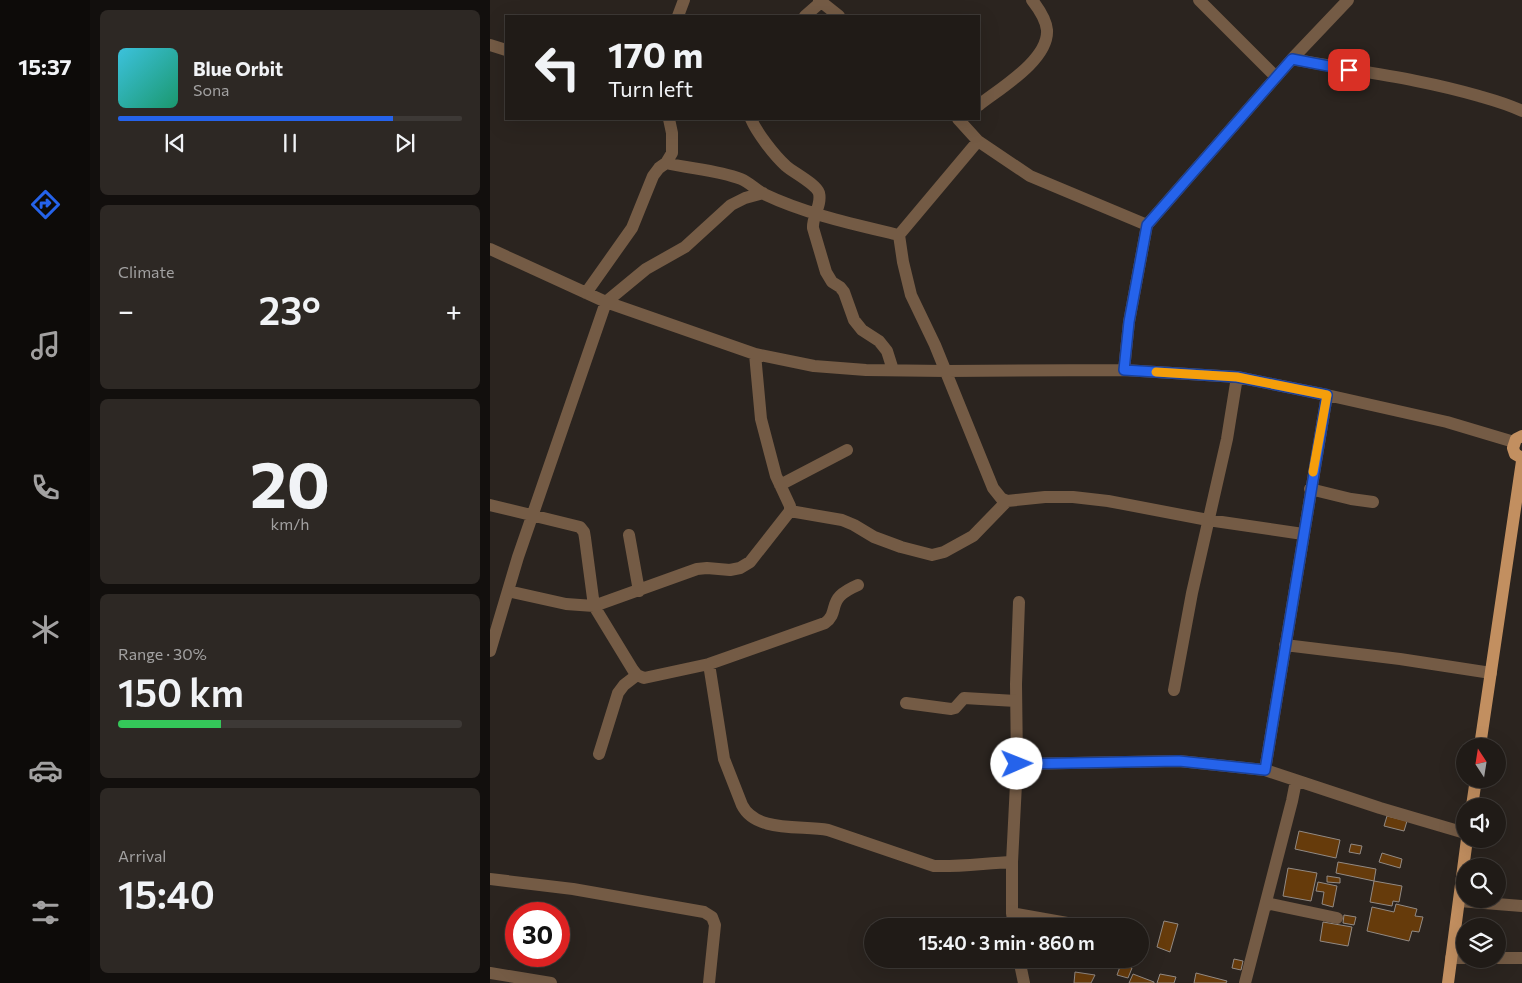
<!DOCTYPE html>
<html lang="en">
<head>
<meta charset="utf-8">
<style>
  :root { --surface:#201b17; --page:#2d2824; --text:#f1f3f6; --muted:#a2a1a1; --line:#3d3936; --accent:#2563eb }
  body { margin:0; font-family:Commissioner,sans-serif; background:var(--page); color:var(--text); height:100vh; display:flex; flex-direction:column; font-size:19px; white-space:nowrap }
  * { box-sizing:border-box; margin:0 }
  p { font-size:16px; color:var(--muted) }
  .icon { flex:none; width:28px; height:28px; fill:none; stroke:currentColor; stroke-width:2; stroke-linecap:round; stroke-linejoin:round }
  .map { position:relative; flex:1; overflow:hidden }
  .side { display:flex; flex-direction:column; gap:10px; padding:10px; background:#120f0d; width:400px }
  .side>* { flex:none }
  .hud { position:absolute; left:15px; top:15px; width:475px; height:105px; border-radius:0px; box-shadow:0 5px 20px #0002,0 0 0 1px var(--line); background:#201b17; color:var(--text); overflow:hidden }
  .needle { width:32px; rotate:348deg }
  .buttons { position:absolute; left:966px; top:738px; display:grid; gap:10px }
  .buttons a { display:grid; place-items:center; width:50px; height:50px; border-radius:50%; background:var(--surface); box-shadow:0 5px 20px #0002,0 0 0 1px var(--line); font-size:25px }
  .speed { position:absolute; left:15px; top:902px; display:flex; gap:10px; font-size:25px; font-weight:700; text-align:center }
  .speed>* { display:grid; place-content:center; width:65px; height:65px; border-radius:50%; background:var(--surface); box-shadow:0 5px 20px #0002,0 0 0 1px var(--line); line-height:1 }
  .speed .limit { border:8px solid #d22; background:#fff; color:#111 }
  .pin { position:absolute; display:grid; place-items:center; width:42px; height:42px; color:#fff; margin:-21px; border-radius:10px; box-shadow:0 2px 8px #0006 }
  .me { position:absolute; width:55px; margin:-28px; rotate:89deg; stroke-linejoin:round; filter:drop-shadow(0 0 4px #0008) }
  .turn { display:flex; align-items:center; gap:18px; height:105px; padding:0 20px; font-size:22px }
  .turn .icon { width:65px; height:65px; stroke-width:2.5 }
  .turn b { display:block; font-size:35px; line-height:42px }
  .big { font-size:38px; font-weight:600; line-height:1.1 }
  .side .tile { flex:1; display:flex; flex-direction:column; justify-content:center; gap:8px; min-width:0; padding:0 18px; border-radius:8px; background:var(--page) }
  .side .dial { align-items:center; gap:0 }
  .dial b { font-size:65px; line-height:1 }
  .song { display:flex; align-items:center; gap:15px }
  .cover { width:60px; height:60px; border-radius:8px; background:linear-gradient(135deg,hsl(190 70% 55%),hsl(160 70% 35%)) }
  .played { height:5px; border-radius:2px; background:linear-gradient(90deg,var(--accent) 80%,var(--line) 80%) }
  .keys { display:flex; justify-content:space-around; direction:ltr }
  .heat { display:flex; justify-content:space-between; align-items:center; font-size:28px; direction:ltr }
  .charge { height:8px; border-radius:4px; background:linear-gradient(90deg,#34c759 30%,var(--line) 0) }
  .trip { position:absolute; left:374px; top:918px; width:285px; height:50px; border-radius:25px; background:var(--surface); box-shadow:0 5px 20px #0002,0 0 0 1px var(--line); font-weight:600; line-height:50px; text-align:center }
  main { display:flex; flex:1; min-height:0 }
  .tab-bar { display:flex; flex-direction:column; width:90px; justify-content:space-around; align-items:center; background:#0d0b09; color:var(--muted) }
  .tab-bar .icon { width:35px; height:35px }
  .tab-bar .on { color:var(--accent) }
  .tab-bar b { font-size:22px; color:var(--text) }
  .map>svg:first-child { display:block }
</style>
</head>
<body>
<main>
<nav class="tab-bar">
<b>15:37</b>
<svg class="icon on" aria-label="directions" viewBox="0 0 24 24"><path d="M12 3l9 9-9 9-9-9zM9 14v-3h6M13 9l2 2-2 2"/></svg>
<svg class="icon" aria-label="music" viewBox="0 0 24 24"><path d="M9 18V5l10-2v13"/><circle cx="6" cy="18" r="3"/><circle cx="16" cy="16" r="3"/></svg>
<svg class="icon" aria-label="phone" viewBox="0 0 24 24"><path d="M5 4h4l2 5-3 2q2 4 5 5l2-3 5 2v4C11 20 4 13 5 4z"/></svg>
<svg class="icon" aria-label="climate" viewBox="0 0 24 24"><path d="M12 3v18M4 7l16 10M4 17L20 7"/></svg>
<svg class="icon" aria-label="car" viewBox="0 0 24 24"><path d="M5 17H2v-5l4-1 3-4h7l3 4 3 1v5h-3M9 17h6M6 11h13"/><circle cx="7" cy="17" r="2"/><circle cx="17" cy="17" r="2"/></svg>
<svg class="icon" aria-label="filters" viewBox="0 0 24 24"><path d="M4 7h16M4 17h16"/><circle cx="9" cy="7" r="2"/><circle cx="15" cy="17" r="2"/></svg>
</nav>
<section class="side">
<div class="tile">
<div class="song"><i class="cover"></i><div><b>Blue Orbit</b><p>Sona</p></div></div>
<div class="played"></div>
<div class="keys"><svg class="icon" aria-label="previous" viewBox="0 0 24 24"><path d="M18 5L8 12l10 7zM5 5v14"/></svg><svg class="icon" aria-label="pause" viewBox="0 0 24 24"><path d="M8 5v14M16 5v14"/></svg><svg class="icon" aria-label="next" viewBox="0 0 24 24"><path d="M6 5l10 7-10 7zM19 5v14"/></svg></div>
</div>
<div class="tile"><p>Climate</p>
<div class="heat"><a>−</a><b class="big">23°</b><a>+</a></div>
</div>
<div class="tile dial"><b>20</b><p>km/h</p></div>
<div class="tile"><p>Range · 30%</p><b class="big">150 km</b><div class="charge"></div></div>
<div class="tile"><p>Arrival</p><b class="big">15:40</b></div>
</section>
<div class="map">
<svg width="1032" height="983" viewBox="0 0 1032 983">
  <rect width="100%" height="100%" fill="#2b241f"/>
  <path fill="#663b0b" stroke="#928a84" d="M897,816L917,821L914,831L894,826Z
    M809,831L850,840L846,858L805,849Z
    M861,844L872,846L870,854L859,852Z
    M892,853L912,859L910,868L889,862Z
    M848,862L886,869L884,881L846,873Z
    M798,868L827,873L821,901L793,896Z
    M837,876L850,878V883L837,882Z
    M884,881L912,886L909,902L903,901L902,906L880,902Z
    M828,882L847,886L843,907L832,904L834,892L826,891Z
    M906,904L927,909L925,916L933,917L929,932L922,931L919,941L877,931L882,907L904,912Z
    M854,915L866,917L864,925L853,923Z
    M674,921L688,924L680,952L667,947Z
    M833,922L862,927L858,946L830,941Z
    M744,959L753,961L751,970L742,968Z
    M631,964L642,968L638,978L627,975Z
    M585,972L605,975L601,983H584Z
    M706,973L737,981L736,983H704Z
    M643,974L664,982V983H639Z
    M670,974L686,977L684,983H667Z"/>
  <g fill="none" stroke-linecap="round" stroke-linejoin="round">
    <path stroke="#745b45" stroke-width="12" d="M329,0L349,16
      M709,0L786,77
      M188,16L194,0
      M315,16L331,2
      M0,45L16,50
      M802,59C864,71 928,78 989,96C1003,100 1018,104 1032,111
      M489,105C509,89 559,60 557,30C556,19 549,9 542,0
      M261,119C267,133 284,155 296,166C304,173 326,184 329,193C332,205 322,217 323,228L336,272L342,282L350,287L354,292L364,320L372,330L389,341L397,351L403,370
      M468,119L488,141L540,176L657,225
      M176,163C201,169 227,170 251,179C259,182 266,190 274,194C316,214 363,224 409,235L488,141
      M409,235L413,262L421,295L445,345L503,488L511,498L517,501L555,497H583L618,501L718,520L813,534
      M0,249L116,302L265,354L324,366L376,370L456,371L634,370L747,377L837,395L957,422L1024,442
      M96,293L142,228L163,176L169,168L176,163L182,153V133L179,119
      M634,370L639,322L657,225L802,59L858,0
      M290,485L357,450
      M820,489L861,499L883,502
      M0,505L90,527L94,532L95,538L104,606L143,670L147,675L154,678L219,664L335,623C347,614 341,605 350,596C355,591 361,588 368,585
      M300,511L352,520L364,525L384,537L411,547L442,555L454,552L483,536L517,501
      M139,535L149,591
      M18,591L76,604L104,606L207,569L217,568L240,570L250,568L260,562L300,511V506L286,476L271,419L265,354
      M795,645L910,659L1001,673
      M0,651L28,557L116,302L156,269L195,247L241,205L255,198L273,193
      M219,664L234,759L252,805C266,833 311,825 338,830L444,866C470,867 496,863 522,862
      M684,690L702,593L737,439L747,377
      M416,703L461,709L465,708L474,698L526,701
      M109,754L128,693L134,685L147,675
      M527,764L689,761L775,770L890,808L975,833
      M775,770L837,395
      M0,879L83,889L214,912L222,917L225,925L219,983
      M969,901L1032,906
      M776,903L847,918
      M522,913L594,926
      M524,926L522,913V862L527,764L526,684L529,602
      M961,958H975
      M1008,958H1032
      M529,959L534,983
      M0,973L61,983
      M755,983L802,801L806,781"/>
    <path stroke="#c28f60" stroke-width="12" d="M1032,436L1026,439L1023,448L1025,454L1032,458
      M990,746L1032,461
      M982,806L986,779
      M958,983L977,839"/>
  </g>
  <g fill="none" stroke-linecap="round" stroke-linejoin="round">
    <g stroke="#184099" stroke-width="12">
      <path id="route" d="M527,764L689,761L775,770L837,395L747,377L634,370L639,322L657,225L802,59L859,70"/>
    </g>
    <use href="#route" stroke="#2563eb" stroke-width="9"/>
    <path stroke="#f59e0b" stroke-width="9" d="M666,372L747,377L837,395L823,472"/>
  </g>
</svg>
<div class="buttons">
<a><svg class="needle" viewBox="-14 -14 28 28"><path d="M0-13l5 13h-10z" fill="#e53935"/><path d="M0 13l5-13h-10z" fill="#a2a1a1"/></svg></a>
<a><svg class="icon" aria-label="sound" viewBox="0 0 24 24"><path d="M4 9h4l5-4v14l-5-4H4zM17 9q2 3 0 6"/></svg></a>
<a><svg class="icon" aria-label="search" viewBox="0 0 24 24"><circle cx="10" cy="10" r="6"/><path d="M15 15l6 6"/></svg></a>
<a><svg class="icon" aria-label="layers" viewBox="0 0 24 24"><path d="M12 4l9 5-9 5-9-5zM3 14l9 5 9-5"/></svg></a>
</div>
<div class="speed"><div class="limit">30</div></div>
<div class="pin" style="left:859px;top:70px;background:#d93025"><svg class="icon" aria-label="arrive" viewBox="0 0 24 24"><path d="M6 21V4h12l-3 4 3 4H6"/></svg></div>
<svg class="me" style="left:527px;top:764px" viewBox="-20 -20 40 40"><circle r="19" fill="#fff"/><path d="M0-13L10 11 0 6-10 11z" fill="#2563eb"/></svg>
<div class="trip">15:40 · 3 min · 860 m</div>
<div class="hud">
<div class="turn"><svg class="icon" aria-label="left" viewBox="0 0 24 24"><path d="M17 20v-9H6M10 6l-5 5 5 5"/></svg><div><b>170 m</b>Turn left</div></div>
</div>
</div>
</main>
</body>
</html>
